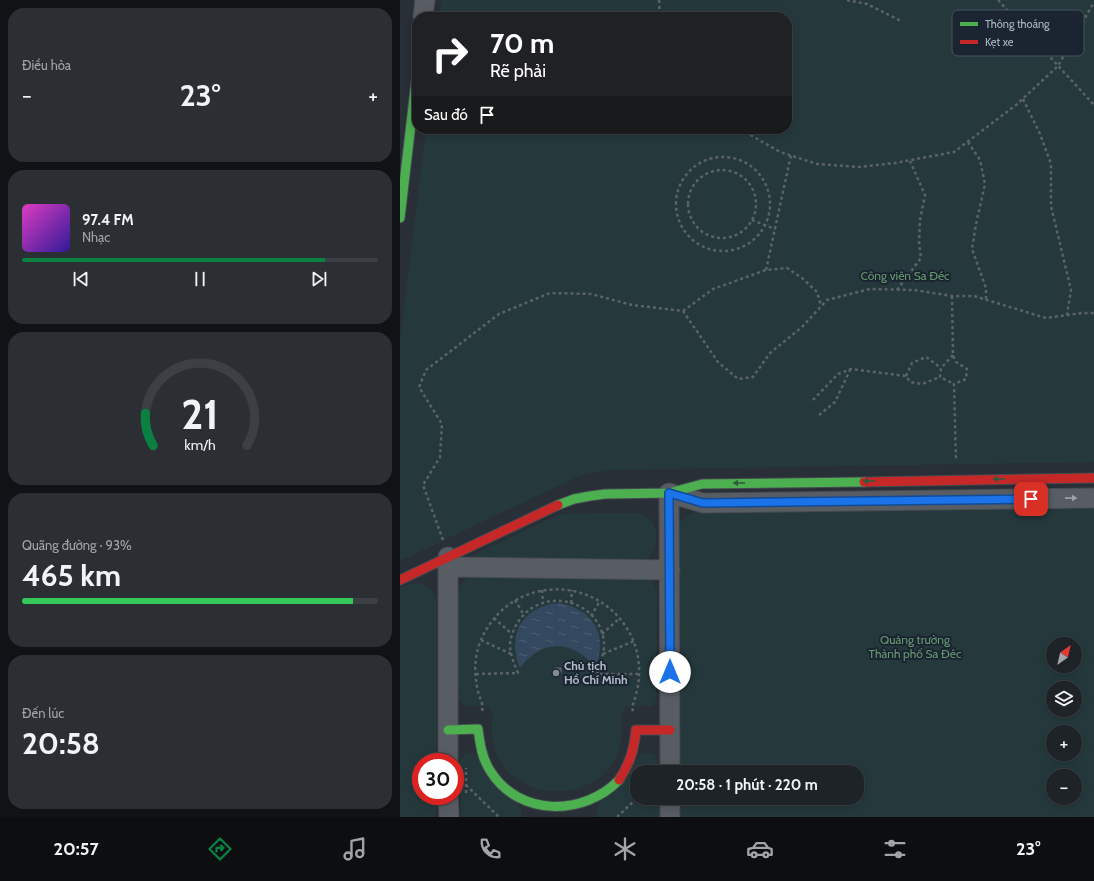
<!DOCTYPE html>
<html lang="vi">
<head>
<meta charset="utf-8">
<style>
  :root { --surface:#1e2328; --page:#2b2f34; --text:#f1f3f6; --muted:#a1a4a8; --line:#3c4045; --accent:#0b8043 }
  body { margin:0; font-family:Cabin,sans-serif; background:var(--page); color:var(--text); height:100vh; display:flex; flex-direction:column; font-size:15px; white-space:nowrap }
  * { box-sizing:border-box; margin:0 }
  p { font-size:13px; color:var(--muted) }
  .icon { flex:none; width:22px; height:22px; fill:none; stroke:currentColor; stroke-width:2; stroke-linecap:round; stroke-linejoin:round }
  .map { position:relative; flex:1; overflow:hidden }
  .side { display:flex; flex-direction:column; gap:8px; padding:8px; background:#101316; width:400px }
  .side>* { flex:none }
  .guide { position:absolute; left:12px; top:12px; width:380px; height:122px; border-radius:16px; box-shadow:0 2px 10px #0003,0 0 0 1px var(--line); background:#202124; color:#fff; overflow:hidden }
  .needle { width:26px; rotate:34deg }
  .buttons { position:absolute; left:646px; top:637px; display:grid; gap:8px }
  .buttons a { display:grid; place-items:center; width:36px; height:36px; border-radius:50%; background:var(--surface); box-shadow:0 2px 10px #0003,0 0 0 1px var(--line); font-size:20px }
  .speed { position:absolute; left:12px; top:753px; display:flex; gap:8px; font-size:20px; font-weight:700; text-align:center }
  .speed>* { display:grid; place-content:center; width:52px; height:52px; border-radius:50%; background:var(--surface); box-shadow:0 2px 10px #0003,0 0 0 1px var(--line); line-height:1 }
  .speed .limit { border:6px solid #d22; background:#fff; color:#111 }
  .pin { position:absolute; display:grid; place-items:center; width:34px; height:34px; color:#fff; margin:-17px; border-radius:8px; box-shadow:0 2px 6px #0006 }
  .me { position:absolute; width:44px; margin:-22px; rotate:0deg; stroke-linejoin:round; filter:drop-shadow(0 0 3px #0008) }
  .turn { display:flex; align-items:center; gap:14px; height:84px; padding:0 12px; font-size:18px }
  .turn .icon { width:52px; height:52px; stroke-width:2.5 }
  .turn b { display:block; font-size:28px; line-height:34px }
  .then { display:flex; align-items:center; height:38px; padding:0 12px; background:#0003; gap:8px; font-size:15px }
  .big { font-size:30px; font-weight:800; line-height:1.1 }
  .side .tile { flex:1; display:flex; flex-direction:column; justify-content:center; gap:6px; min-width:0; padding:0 14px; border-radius:16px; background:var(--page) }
  .side .dial { align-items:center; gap:0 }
  .dial svg { height:104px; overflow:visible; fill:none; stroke:var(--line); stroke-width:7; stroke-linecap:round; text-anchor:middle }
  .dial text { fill:var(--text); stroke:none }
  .song { display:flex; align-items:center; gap:12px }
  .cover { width:48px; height:48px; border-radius:6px; background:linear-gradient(135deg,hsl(310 70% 55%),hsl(250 70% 35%)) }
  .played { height:4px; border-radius:2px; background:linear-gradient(90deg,var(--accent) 85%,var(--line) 85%) }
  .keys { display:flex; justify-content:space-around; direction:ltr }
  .heat { display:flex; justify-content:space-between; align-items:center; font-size:22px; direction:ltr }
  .charge { height:6px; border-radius:3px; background:linear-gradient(90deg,#34c759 93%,var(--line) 0) }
  .trip { position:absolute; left:230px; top:765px; width:234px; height:40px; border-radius:16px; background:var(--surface); box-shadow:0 2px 10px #0003,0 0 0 1px var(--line); font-weight:800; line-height:40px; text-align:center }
  .tab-bar { display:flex; height:64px; justify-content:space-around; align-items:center; background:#0c0e10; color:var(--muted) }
  .tab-bar .icon { width:28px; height:28px }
  .tab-bar .active { color:var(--accent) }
  .tab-bar b { font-size:18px; color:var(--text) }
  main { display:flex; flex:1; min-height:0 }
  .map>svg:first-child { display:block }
</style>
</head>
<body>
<main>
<section class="side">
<div class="tile"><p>Điều hòa</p>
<div class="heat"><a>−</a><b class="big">23°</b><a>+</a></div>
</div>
<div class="tile">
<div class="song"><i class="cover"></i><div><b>97.4 FM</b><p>Nhạc</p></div></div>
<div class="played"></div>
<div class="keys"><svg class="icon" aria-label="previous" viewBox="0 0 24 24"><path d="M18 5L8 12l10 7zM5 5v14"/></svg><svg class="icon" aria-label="pause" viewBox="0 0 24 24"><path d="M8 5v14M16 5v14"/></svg><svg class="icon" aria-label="next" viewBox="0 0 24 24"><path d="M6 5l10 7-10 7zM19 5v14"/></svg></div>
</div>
<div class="tile dial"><svg viewBox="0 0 100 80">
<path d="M14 69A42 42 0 1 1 86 69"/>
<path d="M14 69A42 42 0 0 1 8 44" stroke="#0b8043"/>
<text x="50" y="56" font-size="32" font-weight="700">21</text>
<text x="50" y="72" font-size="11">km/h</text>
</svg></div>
<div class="tile"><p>Quãng đường · 93%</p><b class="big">465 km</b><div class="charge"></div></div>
<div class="tile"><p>Đến lúc</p><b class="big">20:58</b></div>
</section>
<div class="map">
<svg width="694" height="817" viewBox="0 0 694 817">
  <defs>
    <pattern id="water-ripples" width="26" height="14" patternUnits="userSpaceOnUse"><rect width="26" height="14" fill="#344860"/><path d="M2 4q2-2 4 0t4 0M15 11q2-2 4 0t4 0" fill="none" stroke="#4f6075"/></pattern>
  </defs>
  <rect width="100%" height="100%" fill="#282f36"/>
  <path fill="#25393c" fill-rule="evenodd" d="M41,0H694V462L206,470L179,476L0,561V341L26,129H387V17H39Z
    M694,506V817H281V798H457V772H281L278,530C280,520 285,515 294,512ZM653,644H675V666H653ZM653,688H675V710H653ZM653,732H675V754H653ZM653,776H675V798H653Z
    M239,513C261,518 262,551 243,561L67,558L159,514Z
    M70,576L247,578L255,586L257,592L256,701L252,706H227L221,715C237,817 75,817 93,713L88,706H66L59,700L58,592L61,583Z
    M15,583C27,584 33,589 36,600V762H21V796H36V817H0V588Z
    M243,753C258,753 259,758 259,772H237V798H259V817H197V806Z
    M66,754H76L121,808V817H61L60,762L63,757Z"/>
  <path fill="url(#water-ripples)" d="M158,603C193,608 209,636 195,668C174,639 141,639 120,668C106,635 123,606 158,603Z"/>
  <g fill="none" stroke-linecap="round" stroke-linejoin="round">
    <g stroke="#464b51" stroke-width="21">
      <path id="street" d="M23,17L25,0
        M48,567L270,570
        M48,762V557
        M270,772L269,493L303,503L694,498
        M48,796L49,817
        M270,798V817"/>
    </g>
    <g stroke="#464b51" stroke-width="11">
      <path id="fast" d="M0,218L17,72
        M158,505L174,499L190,496L205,494L269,493L302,484L464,482
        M48,730L78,729C80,744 82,759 91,772C120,817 184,816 219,780"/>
    </g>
    <g stroke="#464b51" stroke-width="11">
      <path id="jam" d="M464,482L694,478
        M0,580L158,505
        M219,780C230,763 234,750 236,730H270"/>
    </g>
    <path stroke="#5b6268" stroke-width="2.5" stroke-dasharray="3 3" stroke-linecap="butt" d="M259,0L260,17
      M447,0L467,4L501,21
      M598,0L694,105
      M623,99L640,134L651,164V206L671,290L667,315
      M340,129L380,152L417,164L459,167L495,163L554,152L616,105L658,66L694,2
      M568,142L580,160L585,184L576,224L572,249L586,288V300
      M276 204a47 47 0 1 1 94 0a47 47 0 1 1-94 0Z
      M288 204a34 34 0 1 1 68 0a34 34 0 1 1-68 0Z
      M352,220L375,229
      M366,270L391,155
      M497,290L521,258L519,242L520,220L525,195L510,161
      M552,296L553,355L556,362L567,369L566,379L554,384L556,461
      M283,311L313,289L366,270L387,268L402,278L417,292L421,306
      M553,355L541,368L540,377L554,384
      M506,376L512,363L526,357L541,368
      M413,400L438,374L451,369L506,376L510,382L522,384L540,377
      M419,415L435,402L450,370
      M43,540L23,485L40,457L42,424L19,387L26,370L99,314L150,293L191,294L232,305L283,311L318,362L338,379L353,377L370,353L402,327L427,300L470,289L514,290L552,296H574L646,318L682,313H694
      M142,590L143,603
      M115,600L124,615
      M171,603L172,590
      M191,616L200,601
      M94,618L112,634
      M202,634L220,618
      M81,640L111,654
      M203,654L234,641
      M76,674L118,673C114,664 110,654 110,644C111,635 115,626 120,619C147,584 205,603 204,647C203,657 200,665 197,674H239
      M82,711C84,703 79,698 78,691C74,674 74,656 81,640C110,572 204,573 233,640C240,657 241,677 236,694C235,701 231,705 233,712
      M66,785L99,817
      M66,793V768
      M217,817L237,798"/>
    <use href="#street" stroke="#585d64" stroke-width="19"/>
    <use href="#fast" stroke="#4caf50" stroke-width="9"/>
    <use href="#jam" stroke="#c62828" stroke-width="9"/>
  </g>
  <path fill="#474e55" d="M155,668L161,673L159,676H154V670Z"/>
  <path fill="#363d43" d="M155,673H161L159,676H154Z"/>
  <path fill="#525a61" stroke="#616971" d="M155,668H161V673H155Z"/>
  <defs><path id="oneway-solid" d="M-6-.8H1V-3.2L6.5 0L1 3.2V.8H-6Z"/></defs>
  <g fill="#2f5c3d">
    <use href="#oneway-solid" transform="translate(599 479) rotate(179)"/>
    <use href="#oneway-solid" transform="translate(469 481) rotate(179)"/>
    <use href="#oneway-solid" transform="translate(339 483) rotate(179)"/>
  </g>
  <use fill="#9ba4af" href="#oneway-solid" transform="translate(671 498) rotate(-1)"/>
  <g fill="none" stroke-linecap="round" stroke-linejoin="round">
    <g stroke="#114b97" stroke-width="10">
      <path id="route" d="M270,672L269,493L303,503L631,499"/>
    </g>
    <use href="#route" stroke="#1a73e8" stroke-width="7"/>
  </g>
  <circle fill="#818a95" stroke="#1b2531" stroke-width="1.5" cx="156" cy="673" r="4"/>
  <g text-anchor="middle" stroke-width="4" stroke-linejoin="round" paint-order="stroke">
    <g font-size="12" fill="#679970" stroke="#1b2531">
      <text x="505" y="280">Công viên Sa Đéc</text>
      <text x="515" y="644">Quảng trường<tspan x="515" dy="14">Thành phố Sa Đéc</tspan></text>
    </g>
    <g font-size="12" font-weight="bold" fill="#b1bbc8" stroke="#1b2531" text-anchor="start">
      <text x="164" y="670">Chủ tịch<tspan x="164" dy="14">Hồ Chí Minh</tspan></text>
    </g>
  </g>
  <rect x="552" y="10" width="132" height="46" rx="6" fill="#1b2531" stroke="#48525e" stroke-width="1"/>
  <rect x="560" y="22" width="18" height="4" fill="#4caf50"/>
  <rect x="560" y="40" width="18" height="4" fill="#c62828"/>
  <g font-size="11" fill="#b1bbc8">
    <text x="585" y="28">Thông thoáng</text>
    <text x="585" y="46">Kẹt xe</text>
  </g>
</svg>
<div class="buttons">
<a><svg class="needle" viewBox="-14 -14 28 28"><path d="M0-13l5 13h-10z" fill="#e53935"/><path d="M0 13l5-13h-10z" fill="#a1a4a8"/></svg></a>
<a><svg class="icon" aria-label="layers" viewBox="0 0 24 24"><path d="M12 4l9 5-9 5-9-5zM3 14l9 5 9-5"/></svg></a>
<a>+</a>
<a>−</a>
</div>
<div class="speed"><div class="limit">30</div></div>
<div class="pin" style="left:631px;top:499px;background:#d93025"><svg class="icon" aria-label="arrive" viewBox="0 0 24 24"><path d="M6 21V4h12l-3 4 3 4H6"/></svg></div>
<svg class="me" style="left:270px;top:672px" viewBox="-20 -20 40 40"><circle r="19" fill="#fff"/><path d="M0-13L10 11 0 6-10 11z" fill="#1a73e8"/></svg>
<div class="trip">20:58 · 1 phút · 220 m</div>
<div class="guide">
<div class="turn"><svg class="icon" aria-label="right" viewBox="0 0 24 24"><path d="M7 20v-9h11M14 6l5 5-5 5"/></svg><div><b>70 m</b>Rẽ phải</div></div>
<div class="then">Sau đó<svg class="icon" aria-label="arrive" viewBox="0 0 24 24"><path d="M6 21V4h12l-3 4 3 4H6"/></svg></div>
</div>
</div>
</main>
<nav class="tab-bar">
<b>20:57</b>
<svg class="icon active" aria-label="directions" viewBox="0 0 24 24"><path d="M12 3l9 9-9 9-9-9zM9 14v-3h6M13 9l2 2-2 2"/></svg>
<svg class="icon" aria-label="music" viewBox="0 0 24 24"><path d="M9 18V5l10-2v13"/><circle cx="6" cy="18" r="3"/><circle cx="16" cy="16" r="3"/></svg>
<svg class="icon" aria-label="phone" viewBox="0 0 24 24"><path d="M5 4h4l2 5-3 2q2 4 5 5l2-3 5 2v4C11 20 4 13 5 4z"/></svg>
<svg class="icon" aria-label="climate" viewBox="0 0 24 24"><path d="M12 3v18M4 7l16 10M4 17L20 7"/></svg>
<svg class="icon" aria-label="car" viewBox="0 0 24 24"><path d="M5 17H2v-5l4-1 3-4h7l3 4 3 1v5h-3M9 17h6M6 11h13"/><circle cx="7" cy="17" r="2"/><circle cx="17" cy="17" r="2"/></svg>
<svg class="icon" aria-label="filters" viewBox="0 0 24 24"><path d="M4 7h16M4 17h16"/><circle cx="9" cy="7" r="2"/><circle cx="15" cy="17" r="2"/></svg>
<b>23°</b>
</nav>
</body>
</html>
